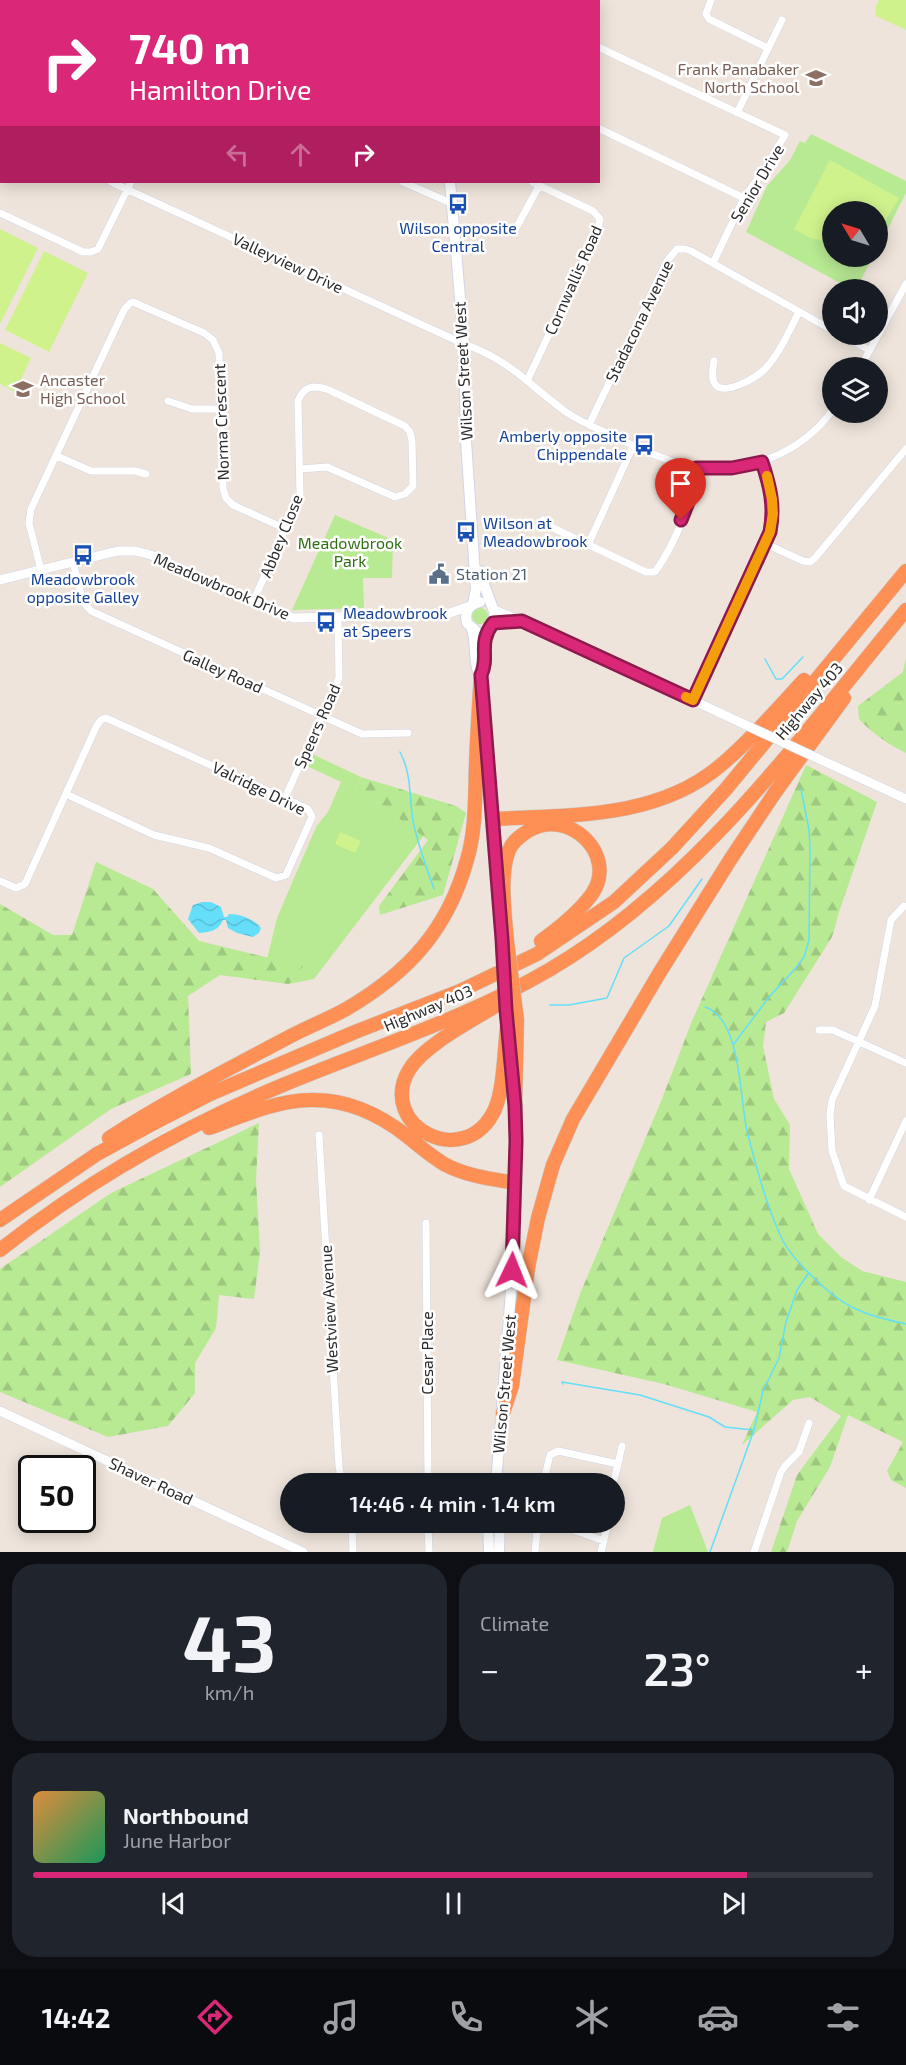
<!DOCTYPE html>
<html lang="en">
<head>
<meta charset="utf-8">
<style>
  :root { --surface:#171b24; --page:#20242c; --text:#f1f3f6; --muted:#9ea1a6; --line:#363941; --accent:#db2777 }
  body { margin:0; font-family:"Exo 2",sans-serif; background:var(--page); color:var(--text); height:100vh; display:flex; flex-direction:column; font-size:22px; white-space:nowrap }
  * { box-sizing:border-box; margin:0 }
  p { font-size:20px; color:var(--muted) }
  .icon { flex:none; width:33px; height:33px; fill:none; stroke:currentColor; stroke-width:2; stroke-linecap:round; stroke-linejoin:round }
  .map { position:relative; height:1552px; overflow:hidden }
  .details { display:flex; flex-direction:column; gap:12px; padding:12px; background:#0d0f14; flex:1 }
  .details>* { flex:none }
  .hud { position:absolute; left:0px; top:0px; width:600px; height:183px; box-shadow:0 3px 15px #0003; background:#db2777; color:#fff; overflow:hidden }
  .needle { width:39px; rotate:308deg }
  .buttons { position:absolute; left:822px; top:201px; display:grid; gap:12px }
  .buttons a { display:grid; place-items:center; width:66px; height:66px; border-radius:50%; background:var(--surface); box-shadow:0 3px 15px #0003; font-size:30px }
  .speed { position:absolute; left:18px; top:1455px; display:flex; gap:12px; font-size:30px; font-weight:700; text-align:center }
  .speed>* { display:grid; place-content:center; width:78px; height:78px; border-radius:50%; background:var(--surface); box-shadow:0 3px 15px #0003; line-height:1 }
  .speed .limit { border:3px solid #111; border-radius:9px; background:#fff; color:#111 }
  .pin { position:absolute; display:grid; place-items:center; width:51px; height:51px; color:#fff; margin:-62px -26px; border-radius:50% 50% 50% 0; rotate:-45deg; box-shadow:0 0 6px #0007 }
  .pin .icon { rotate:45deg }
  .me { position:absolute; width:66px; margin:-33px; rotate:2deg; stroke-linejoin:round; filter:drop-shadow(0 0 4px #0008) }
  .turn { display:flex; align-items:center; gap:21px; height:126px; padding:0 30px; font-size:27px }
  .turn .icon { width:78px; height:78px; stroke-width:2.5 }
  .turn b { display:block; font-size:42px; line-height:51px }
  .lanes { display:flex; align-items:center; height:57px; padding:0 30px; background:#0003; justify-content:center; gap:30px; direction:ltr }
  .lanes .off { opacity:.35 }
  .big { font-size:45px; font-weight:600; line-height:1.1 }
  .details .tile { flex:1; display:flex; flex-direction:column; justify-content:center; gap:9px; min-width:0; padding:0 21px; border-radius:24px; background:var(--page) }
  .details .dial { align-items:center; gap:0 }
  .dial b { font-size:78px; line-height:1 }
  .song { display:flex; align-items:center; gap:18px }
  .cover { width:72px; height:72px; border-radius:9px; background:linear-gradient(135deg,hsl(30 70% 55%),hsl(150 70% 35%)) }
  .played { height:6px; border-radius:3px; background:linear-gradient(90deg,var(--accent) 85%,var(--line) 85%) }
  .keys { display:flex; justify-content:space-around; direction:ltr }
  .heat { display:flex; justify-content:space-between; align-items:center; font-size:33px; direction:ltr }
  .details .tiles { flex:1; display:grid; gap:12px; grid-template-columns:1fr 1fr }
  .tile:last-child { grid-column:span 2 }
  .trip { position:absolute; left:280px; top:1473px; width:345px; height:60px; border-radius:30px; background:var(--surface); box-shadow:0 3px 15px #0003; font-weight:600; line-height:60px; text-align:center }
  .menu { display:flex; height:96px; justify-content:space-around; align-items:center; background:#090b0e; color:var(--muted) }
  .menu .icon { width:42px; height:42px }
  .menu .current { color:var(--accent) }
  .menu b { font-size:27px; color:var(--text) }
  .map>svg:first-child { display:block }
</style>
</head>
<body>
<div class="map">
<svg width="906" height="1552" viewBox="0 0 906 1552">
  <defs>
    <pattern id="forest-firs" width="22" height="20" patternUnits="userSpaceOnUse" patternTransform="scale(1.5)"><rect width="22" height="20" fill="#b8e993"/><path d="M5 1l3.5 6h-7zM16 11l3.5 6h-7z" fill="#9ec87f"/></pattern>
    <pattern id="water-waves" width="16" height="10" patternUnits="userSpaceOnUse" patternTransform="scale(1.5)"><rect width="16" height="10" fill="#65def9"/><path d="M0 5q4-4 8 0t8 0" fill="none" stroke="#58bfd6"/></pattern>
  </defs>
  <rect width="100%" height="100%" fill="#eee4db"/>
  <path fill="#b8e993" d="M811,134L906,181V193L878,248V212H832V256L873,257L856,289H851L746,232L767,186L790,160L800,141L805,143Z
    M335,515L393,540L392,578H363L364,608L292,610Z
    M472 616a8 8 0 1 1 16 0a8 8 0 1 1-16 0Z
    M312,754L361,777L355,793L380,804L424,835L314,979L289,984L262,980L277,918L316,827L328,812L341,782L307,766Z
    M690,1505L708,1552H653L662,1518Z"/>
  <path fill="url(#forest-firs)" d="M906,658V753C889,745 872,733 859,719L858,706L903,672Z
    M806,765L877,802L840,909L832,937L784,1013L766,1022L763,1046L774,1099L790,1125L789,1169L818,1234L841,1257L862,1271L906,1282V1488L891,1480L887,1471L903,1442L848,1415L830,1467L797,1521L787,1552H771L797,1475L841,1416L810,1397L793,1400L742,1445L757,1412L664,1384L557,1360L580,1294L662,1099L692,1021Z
    M361,777L456,806L466,813L443,895L380,915L379,906L428,840L380,804L355,793Z
    M96,862L153,889L199,941L303,966L289,984L220,975L188,996L191,1074L111,1109L0,1187V904L53,935H72Z
    M259,1123L256,1180L260,1252L254,1299L219,1295L216,1328L195,1363V1393L168,1426L108,1437L0,1392V1269L111,1193Z"/>
  <path fill="#d0f28d" d="M879,0H906V30L876,16L875,8Z
    M830,160L899,198L886,220L878,226V212H832V243L810,238L794,229Z
    M0,229L38,248L0,324Z
    M44,251L88,273L49,352L5,330Z
    M0,343L31,358L15,392L0,384Z
    M340,832L361,841L355,853L335,844Z"/>
  <path fill="url(#water-waves)" d="M202,902H211L221,907L224,917H227L229,914C240,914 254,919 261,928L259,933L253,937L237,933L228,928L226,920H223C218,932 208,932 199,933L188,919L193,905Z"/>
  <g fill="none" stroke-linecap="round" stroke-linejoin="round">
    <path stroke="#65def9" stroke-width="1.5" d="M765,659L776,679H782L803,657
      M400,752C412,775 409,797 413,821C418,845 426,867 434,889
      M550,1005H569L607,998L624,958L669,926L702,879
      M705,1007C743,1019 739,1103 748,1135C757,1170 767,1207 782,1239C793,1261 832,1298 854,1308C870,1316 888,1320 906,1324
      M733,1045L769,997L795,969L804,957L809,940L810,848L809,830L801,789
      M563,1384L562,1382L640,1395L709,1417L725,1427L753,1430
      M710,1552L754,1430L763,1391L779,1358L786,1322L797,1290L808,1274"/>
    <g stroke="#d0d6e5" stroke-width="8">
      <path id="minor" d="M9,0L12,2
        M297,0L300,2
        M460,0V2
        M538,0V2
        M711,0L706,14L709,19L768,48
        M214,2L215,0
        M598,47L785,135L767,165L744,198L713,263
        M737,113L782,20
        M598,128L744,198
        M0,130H2
        M111,182L464,344C510,360 529,385 566,412C580,422 599,429 615,437C641,449 667,462 696,467C746,476 802,452 832,411
        M403,182L451,203
        M0,213L83,252H91L98,249L131,182
        M514,232L539,186
        M841,334L869,350
        M714,361C713,368 711,378 715,384C724,397 757,377 765,369C780,353 789,331 799,312
        M860,368L906,284
        M528,379L597,232L600,219L593,211L532,182
        M168,401L192,409H222
        M589,425L667,261L677,249H685L691,251L832,330
        M57,456L91,471H135L146,474
        M543,520L551,527L646,572H655C676,543 691,502 697,468
        M766,544L803,561L810,562L815,558L906,449
        M588,545L633,446
        M73,562L83,602L91,611L362,734L408,733
        M41,570L29,523L31,509L124,310L130,303L133,302L204,333L213,340L219,353L223,488L226,498L233,505L286,529
        M253,602L300,495L298,401C304,385 314,385 329,390L405,426L410,432L412,441L413,486L405,494L395,497L327,467L301,469
        M693,700L770,532C775,506 770,486 762,462
        M285,798L339,678L338,617
        M0,881L16,888L25,884L97,725L101,720L106,718L308,809L312,817L286,875L276,878L209,848L154,835L66,794
        M904,906L891,920L875,1006L832,1100L830,1115L832,1151L844,1186L906,1217
        M819,1030H833L906,1063
        M319,1135L339,1466L342,1484
        M869,1200L906,1121
        M426,1223L428,1484
        M618,1464L622,1446
        M543,1484L550,1455L558,1451L618,1464L613,1484
        M352,1522L353,1552
        M428,1522L429,1552
        M551,1522L604,1541
        M535,1552L538,1522
        M601,1552L608,1522
        M754,1552L781,1472L785,1466L799,1452L809,1423"/>
    </g>
    <g stroke="#d0d6e5" stroke-width="10">
      <path id="tertiary" d="M0,580L118,551H135L151,555L281,614L294,618L447,614L470,606
        M494,610L546,631L735,720
        M493,623L517,621
        M832,765L906,799
        M0,1411L303,1552"/>
    </g>
    <g stroke="#d0d6e5" stroke-width="12">
      <path id="secondary" d="M439,0V2
        M450,182L464,344L466,441L476,589L473,604
        M479,571L495,614L493,623L486,635L483,644L484,657
        M472,629C476,642 474,655 477,668C479,673 481,676 482,682
        M476,631L467,623C464,612 469,604 480,602
        M484,712L498,888
        M496,1484L511,1291L516,1141L514,1099
        M488,1522L489,1552
        M499,1552L500,1522"/>
    </g>
    <g stroke="#c8c8c8" stroke-width="15">
      <path id="motorway" d="M493,819C570,815 658,819 721,765C751,740 777,709 804,680
        M507,941C505,916 499,874 509,850C513,841 520,836 528,831C568,806 619,855 592,894C579,912 559,928 541,941
        M497,1005C472,1021 424,1045 409,1070C376,1126 466,1173 495,1109C504,1088 504,1052 507,1028
        M515,1106L517,1020
        M209,1128C239,1117 278,1100 310,1100C347,1099 379,1114 407,1136C419,1146 431,1156 444,1164C466,1176 491,1179 515,1183
        M109,1138C166,1101 227,1070 287,1038C307,1027 329,1019 348,1008C409,972 448,929 467,860C476,830 475,797 476,765C477,735 479,705 481,675
        M0,1220L97,1154L152,1124L210,1094L355,1032L460,991L537,954L614,902L672,848L726,789L906,571
        M0,1250C86,1182 182,1127 283,1085C372,1048 465,1019 549,970C695,885 800,738 906,610
        M503,1413L512,1386L528,1268L538,1218L553,1165L573,1119L660,972L730,860L776,791L844,698"/>
    </g>
    <use href="#minor" stroke="#fff" stroke-width="7"/>
    <use href="#tertiary" stroke="#fff" stroke-width="9"/>
    <use href="#secondary" stroke="#fff" stroke-width="10"/>
    <use href="#motorway" stroke="#ff9055" stroke-width="14"/>
    <g stroke="#d0d6e5" stroke-width="10" stroke-linecap="butt">
      <path id="tertiary-bridge" d="M735,720L832,765"/>
    </g>
    <g stroke="#d0d6e5" stroke-width="12" stroke-linecap="butt">
      <path id="secondary-bridge" d="M502,948L507,1028"/>
    </g>
    <g stroke="#c8c8c8" stroke-width="15" stroke-linecap="butt">
      <path id="motorway-bridge" d="M507,941L517,1020"/>
    </g>
    <use href="#tertiary-bridge" stroke="#fff" stroke-width="9"/>
    <use href="#secondary-bridge" stroke="#fff" stroke-width="10"/>
    <use href="#motorway-bridge" stroke="#ff9055" stroke-width="14"/>
  </g>
  <g fill="none" stroke-linecap="round" stroke-linejoin="round">
    <g stroke="#8e194d" stroke-width="15">
      <path id="route" d="M512,1270L516,1141L515,1106L506,1010L502,939L481,675C490,656 477,644 493,623L522,621L693,700L770,532C775,506 770,486 762,462L732,468H697L692,492L681,520"/>
    </g>
    <use href="#route" stroke="#db2777" stroke-width="10"/>
    <path stroke="#f59e0b" stroke-width="10" d="M686,697L693,700L770,532L773,514L772,499L767,476"/>
  </g>
  <defs>
    <g id="school-bare" transform="scale(1.62)"><path d="M0-5L7-2L0 1L-7-2ZM-4 1L0 2.5L4 1V4Q0 6-4 4Z" fill="#8d6e63" stroke="#fff" stroke-width="2.5" paint-order="stroke"/></g>
    <g id="bus-bare" transform="scale(1.62)"><path d="M-5-6H5V4H4V6H2V4H-2V6H-4V4H-5ZM-3.5-4V0h7V-4ZM-3.5 1.2v1.5H-2V1.2ZM2 1.2v1.5H3.5V1.2Z" fill="#1a4fb4" stroke="#fff" stroke-width="2.5" paint-order="stroke"/></g>
    <g id="civic-bare" transform="scale(1.62)"><path d="M-.6-6.5H3V-4.5H.6V-3L4-1V1h2V6H-6V1h2V-1L-.6-3ZM-1.2 2.5V6h2.4V2.5Z" fill="#5c6f8a" stroke="#fff" stroke-width="2.5" paint-order="stroke"/></g>
  </defs>
  <g fill-rule="evenodd">
    <use href="#school-bare" x="816" y="78"/>
    <use href="#bus-bare" x="458" y="204"/>
    <use href="#school-bare" x="23" y="389"/>
    <use href="#bus-bare" x="644" y="445"/>
    <use href="#bus-bare" x="466" y="532"/>
    <use href="#bus-bare" x="83" y="555"/>
    <use href="#civic-bare" x="439" y="574"/>
    <use href="#bus-bare" x="326" y="622"/>
  </g>
  <g text-anchor="middle" stroke-width="5" stroke-linejoin="round" paint-order="stroke">
    <g font-size="16" fill="#785e54" stroke="#fff" text-anchor="end">
      <text x="799" y="75">Frank Panabaker<tspan x="799" dy="18">North School</tspan></text>
      <text x="40" y="386" text-anchor="start">Ancaster<tspan x="40" dy="18">High School</tspan></text>
    </g>
    <g font-size="16" fill="#2b2b2b" stroke="#fff">
      <text transform="translate(757 183) rotate(-59)" y="6">Senior Drive</text>
      <text transform="translate(288 263) rotate(25)" y="6">Valleyview Drive</text>
      <text transform="translate(573 280) rotate(-66)" y="6">Cornwallis Road</text>
      <text transform="translate(639 321) rotate(-64)" y="6">Stadacona Avenue</text>
      <text transform="translate(463 371) rotate(-93)" y="6">Wilson Street West</text>
      <text transform="translate(221 422) rotate(-92)" y="6">Norma Crescent</text>
      <text transform="translate(281 536) rotate(-68)" y="6">Abbey Close</text>
      <text transform="translate(222 586) rotate(23)" y="6">Meadowbrook Drive</text>
      <text transform="translate(223 671) rotate(24)" y="6">Galley Road</text>
      <text transform="translate(809 701) rotate(-50)" y="6">Highway 403</text>
      <text transform="translate(317 726) rotate(-66)" y="6">Speers Road</text>
      <text transform="translate(259 788) rotate(26)" y="6">Valridge Drive</text>
      <text transform="translate(428 1008) rotate(-23)" y="6">Highway 403</text>
      <text transform="translate(329 1309) rotate(-93)" y="6">Westview Avenue</text>
      <text transform="translate(427 1353) rotate(-90)" y="6">Cesar Place</text>
      <text transform="translate(504 1384) rotate(-85)" y="6">Wilson Street West</text>
      <text transform="translate(151 1481) rotate(25)" y="6">Shaver Road</text>
    </g>
    <g font-size="16" fill="#164399" stroke="#fff">
      <text x="458" y="234">Wilson opposite<tspan x="458" dy="18">Central</tspan></text>
      <text x="627" y="442" text-anchor="end">Amberly opposite<tspan x="627" dy="18">Chippendale</tspan></text>
      <text x="483" y="529" text-anchor="start">Wilson at<tspan x="483" dy="18">Meadowbrook</tspan></text>
      <text x="83" y="585">Meadowbrook<tspan x="83" dy="18">opposite Galley</tspan></text>
      <text x="343" y="619" text-anchor="start">Meadowbrook<tspan x="343" dy="18">at Speers</tspan></text>
    </g>
    <g font-size="16" fill="#2e6f13" stroke="#fff">
      <text x="350" y="549">Meadowbrook<tspan x="350" dy="18">Park</tspan></text>
    </g>
    <g font-size="16" fill="#4e5e75" stroke="#fff" text-anchor="start">
      <text x="456" y="580">Station 21</text>
    </g>
  </g>
</svg>
<div class="buttons">
<a><svg class="needle" viewBox="-14 -14 28 28"><path d="M0-13l5 13h-10z" fill="#e53935"/><path d="M0 13l5-13h-10z" fill="#9ea1a6"/></svg></a>
<a><svg class="icon" aria-label="sound" viewBox="0 0 24 24"><path d="M4 9h4l5-4v14l-5-4H4zM17 9q2 3 0 6"/></svg></a>
<a><svg class="icon" aria-label="layers" viewBox="0 0 24 24"><path d="M12 4l9 5-9 5-9-5zM3 14l9 5 9-5"/></svg></a>
</div>
<div class="speed"><div class="limit">50</div></div>
<div class="pin" style="left:681px;top:520px;background:#d93025"><svg class="icon" aria-label="arrive" viewBox="0 0 24 24"><path d="M6 21V4h12l-3 4 3 4H6"/></svg></div>
<svg class="me" style="left:512px;top:1270px" viewBox="-20 -20 40 40"><path d="M0-17L14 15 0 8-14 15z" fill="#db2777" stroke="#fff" stroke-width="4"/></svg>
<div class="trip">14:46 · 4 min · 1.4 km</div>
<div class="hud">
<div class="turn"><svg class="icon" aria-label="right" viewBox="0 0 24 24"><path d="M7 20v-9h11M14 6l5 5-5 5"/></svg><div><b>740 m</b>Hamilton Drive</div></div>
<div class="lanes"><svg class="icon off" aria-label="left" viewBox="0 0 24 24"><path d="M17 20v-9H6M10 6l-5 5 5 5"/></svg><svg class="icon off" aria-label="ahead" viewBox="0 0 24 24"><path d="M12 20V5M6 11l6-6 6 6"/></svg><svg class="icon" aria-label="right" viewBox="0 0 24 24"><path d="M7 20v-9h11M14 6l5 5-5 5"/></svg></div>
</div>
</div>
<section class="details">
<div class="tiles">
<div class="tile dial"><b>43</b><p>km/h</p></div>
<div class="tile"><p>Climate</p>
<div class="heat"><a>−</a><b class="big">23°</b><a>+</a></div>
</div>
<div class="tile">
<div class="song"><i class="cover"></i><div><b>Northbound</b><p>June Harbor</p></div></div>
<div class="played"></div>
<div class="keys"><svg class="icon" aria-label="previous" viewBox="0 0 24 24"><path d="M18 5L8 12l10 7zM5 5v14"/></svg><svg class="icon" aria-label="pause" viewBox="0 0 24 24"><path d="M8 5v14M16 5v14"/></svg><svg class="icon" aria-label="next" viewBox="0 0 24 24"><path d="M6 5l10 7-10 7zM19 5v14"/></svg></div>
</div>
</div>
</section>
<nav class="menu">
<b>14:42</b>
<svg class="icon current" aria-label="directions" viewBox="0 0 24 24"><path d="M12 3l9 9-9 9-9-9zM9 14v-3h6M13 9l2 2-2 2"/></svg>
<svg class="icon" aria-label="music" viewBox="0 0 24 24"><path d="M9 18V5l10-2v13"/><circle cx="6" cy="18" r="3"/><circle cx="16" cy="16" r="3"/></svg>
<svg class="icon" aria-label="phone" viewBox="0 0 24 24"><path d="M5 4h4l2 5-3 2q2 4 5 5l2-3 5 2v4C11 20 4 13 5 4z"/></svg>
<svg class="icon" aria-label="climate" viewBox="0 0 24 24"><path d="M12 3v18M4 7l16 10M4 17L20 7"/></svg>
<svg class="icon" aria-label="car" viewBox="0 0 24 24"><path d="M5 17H2v-5l4-1 3-4h7l3 4 3 1v5h-3M9 17h6M6 11h13"/><circle cx="7" cy="17" r="2"/><circle cx="17" cy="17" r="2"/></svg>
<svg class="icon" aria-label="filters" viewBox="0 0 24 24"><path d="M4 7h16M4 17h16"/><circle cx="9" cy="7" r="2"/><circle cx="15" cy="17" r="2"/></svg>
</nav>
</body>
</html>
